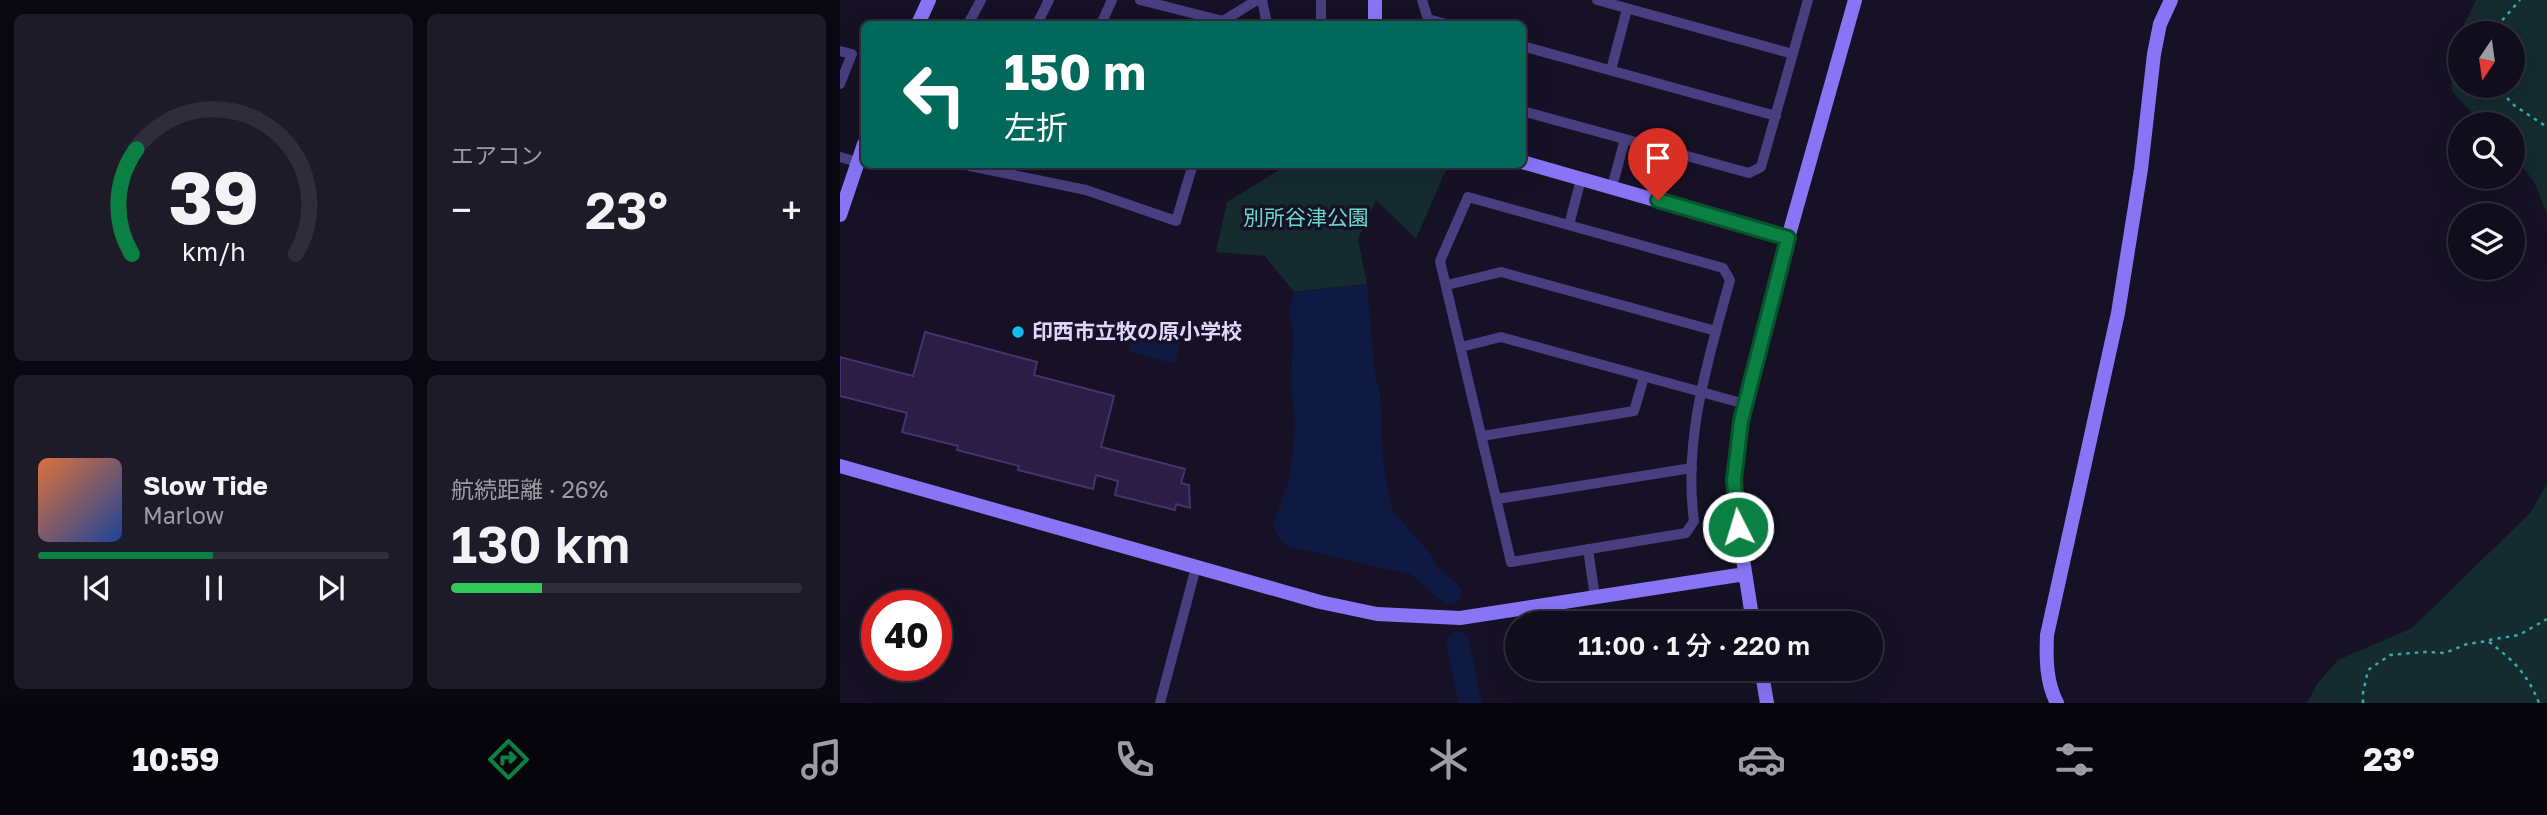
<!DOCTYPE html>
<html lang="ja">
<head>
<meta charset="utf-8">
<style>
  :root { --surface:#100d1c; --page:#1e1b29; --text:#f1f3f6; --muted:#9c9ca3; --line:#302d3b; --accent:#0b8043 }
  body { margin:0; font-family:"Golos Text","Noto Sans JP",sans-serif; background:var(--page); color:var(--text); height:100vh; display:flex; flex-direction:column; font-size:26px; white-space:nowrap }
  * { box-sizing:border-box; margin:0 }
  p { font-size:23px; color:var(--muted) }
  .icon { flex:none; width:38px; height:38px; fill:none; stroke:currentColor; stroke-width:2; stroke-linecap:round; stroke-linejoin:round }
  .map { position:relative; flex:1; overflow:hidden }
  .sheet { display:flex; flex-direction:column; gap:14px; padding:14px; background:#09070f; width:840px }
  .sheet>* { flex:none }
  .guide { position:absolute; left:21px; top:21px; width:665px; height:147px; border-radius:10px; box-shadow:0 7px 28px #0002,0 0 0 2px var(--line); background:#00695c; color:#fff; overflow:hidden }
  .needle { width:46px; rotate:193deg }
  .buttons { position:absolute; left:1608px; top:21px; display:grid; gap:14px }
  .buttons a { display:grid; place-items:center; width:77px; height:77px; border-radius:50%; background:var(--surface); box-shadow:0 7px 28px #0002,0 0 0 2px var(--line); font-size:35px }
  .speed { position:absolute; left:21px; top:590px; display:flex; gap:14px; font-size:35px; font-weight:700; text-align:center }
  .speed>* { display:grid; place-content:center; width:91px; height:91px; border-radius:50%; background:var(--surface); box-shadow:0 7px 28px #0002,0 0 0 2px var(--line); line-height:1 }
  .speed .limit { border:10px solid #d22; background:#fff; color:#111 }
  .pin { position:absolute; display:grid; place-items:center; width:60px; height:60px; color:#fff; margin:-72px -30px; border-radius:50% 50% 50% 0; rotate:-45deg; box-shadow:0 0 7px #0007 }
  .pin .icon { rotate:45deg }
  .me { position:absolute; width:77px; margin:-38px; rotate:355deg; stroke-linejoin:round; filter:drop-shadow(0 0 5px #0008) }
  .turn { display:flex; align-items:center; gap:24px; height:147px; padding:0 28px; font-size:32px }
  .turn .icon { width:91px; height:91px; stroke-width:2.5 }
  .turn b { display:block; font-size:49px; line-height:60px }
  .big { font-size:52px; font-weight:600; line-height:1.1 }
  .sheet .card { flex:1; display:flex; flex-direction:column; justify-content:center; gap:10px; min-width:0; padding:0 24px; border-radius:10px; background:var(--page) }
  .sheet .dial { align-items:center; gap:0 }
  .dial svg { height:182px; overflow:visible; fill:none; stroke:var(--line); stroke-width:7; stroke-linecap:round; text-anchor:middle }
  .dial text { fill:var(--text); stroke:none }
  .song { display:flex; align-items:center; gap:21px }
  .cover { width:84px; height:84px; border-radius:10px; background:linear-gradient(135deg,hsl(20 70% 55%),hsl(220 70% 35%)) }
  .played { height:7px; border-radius:4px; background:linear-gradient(90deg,var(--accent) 50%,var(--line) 50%) }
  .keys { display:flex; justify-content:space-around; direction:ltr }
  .heat { display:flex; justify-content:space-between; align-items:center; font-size:38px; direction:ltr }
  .charge { height:10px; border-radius:5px; background:linear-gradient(90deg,#34c759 26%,var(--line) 0) }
  .sheet .tiles { flex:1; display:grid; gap:14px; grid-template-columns:repeat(2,1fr) }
  .trip { position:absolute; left:665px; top:611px; width:378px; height:70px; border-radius:35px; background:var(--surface); box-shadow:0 7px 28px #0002,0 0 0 2px var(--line); font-weight:600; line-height:70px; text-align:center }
  .tabs { display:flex; height:112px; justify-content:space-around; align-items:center; background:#06050b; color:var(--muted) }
  .tabs .icon { width:49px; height:49px }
  .tabs .active { color:var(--accent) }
  .tabs b { font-size:32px; color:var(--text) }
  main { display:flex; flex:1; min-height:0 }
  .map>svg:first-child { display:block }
</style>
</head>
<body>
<main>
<section class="sheet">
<div class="tiles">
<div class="card dial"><svg viewBox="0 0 100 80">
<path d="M14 69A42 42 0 1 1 86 69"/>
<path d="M14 69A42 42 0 0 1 16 23" stroke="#0b8043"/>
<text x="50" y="56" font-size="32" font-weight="700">39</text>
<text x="50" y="72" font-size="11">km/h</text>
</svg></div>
<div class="card"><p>エアコン</p>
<div class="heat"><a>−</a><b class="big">23°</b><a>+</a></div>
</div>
<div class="card">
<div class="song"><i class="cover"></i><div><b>Slow Tide</b><p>Marlow</p></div></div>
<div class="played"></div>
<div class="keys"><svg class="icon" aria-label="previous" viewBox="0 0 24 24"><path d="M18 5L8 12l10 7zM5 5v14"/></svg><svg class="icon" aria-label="pause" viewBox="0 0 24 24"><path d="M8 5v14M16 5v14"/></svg><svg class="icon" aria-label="next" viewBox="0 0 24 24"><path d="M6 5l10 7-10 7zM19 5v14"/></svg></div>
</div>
<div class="card"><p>航続距離 · 26%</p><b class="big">130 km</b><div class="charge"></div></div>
</div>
</section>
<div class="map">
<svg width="1707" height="703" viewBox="0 0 1707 703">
  <rect width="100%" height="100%" fill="#161125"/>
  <path fill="#142c2e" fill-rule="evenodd" d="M1636,0H1707V214L1694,182L1673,154V124H1642L1612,91L1609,55ZM1673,33V86H1620V33Z
    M447,165H608L576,239L536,200L518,239L527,284L454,292L425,256L376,252L387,202Z
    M1707,483V703H1467L1477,684L1498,660L1572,628L1691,512Z"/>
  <path fill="#0e1a41" d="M527,284L535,376L540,391L543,463L552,510L593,557L597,569L592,576L568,574L446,546L438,537L433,525L450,476L453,450L455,425L451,385L453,334L449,312L454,292Z
    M294,328L341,340L335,364L288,351Z"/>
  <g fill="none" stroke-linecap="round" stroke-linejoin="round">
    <path stroke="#0e1a41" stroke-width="23" d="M569,558L610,593
      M618,643L630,703"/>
  </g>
  <path fill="#2a1e44" stroke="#45326f" stroke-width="2" d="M85,332L197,362L194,375L274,396L261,447L345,469L341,483L349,485L350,508L336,504L335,510L275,495L278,481L256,475L253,489L178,470L179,466L117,450L118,446L62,432L67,413L0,396V357L73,376Z"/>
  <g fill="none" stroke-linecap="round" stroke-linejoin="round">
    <path stroke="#38a8af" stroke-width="2.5" stroke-dasharray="3.5 5" stroke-linecap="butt" d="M1651,33L1680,0
      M1655,86L1675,106L1707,127
      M1649,640L1679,635L1707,619
      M1523,703V693L1528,670L1550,655L1585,652L1605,653L1627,644L1648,641C1673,660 1687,673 1699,703"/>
    <path stroke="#493f80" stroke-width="10" d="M300,0L383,21L417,0
      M422,0L427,24
      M582,0L588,19L606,24
      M757,0L953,54
      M128,24L141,0
      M197,24L209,0
      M261,24L272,0
      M481,24V0
      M682,46L936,116
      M0,51L12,54L0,84
      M771,70L787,9
      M682,111L909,173L921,167L968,0
      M0,157L17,162
      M130,166L246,190L336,221L353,164
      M772,187L785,139
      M628,197L883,268L890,280C868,360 843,438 854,521L846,533L671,562L600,261Z
      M729,225L741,179
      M607,285L661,272L876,331
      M621,347L661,337L905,404
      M642,436L794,411L804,377
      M657,499L852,468
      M748,549L755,597
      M320,703L356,567"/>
    <path stroke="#8775f6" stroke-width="14" d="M78,24L89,0
      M535,24V0
      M682,162L948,238
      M0,215L24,144
      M0,466L480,602L537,614L620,618L905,574
      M913,623L898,527L894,480L901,421L948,238L1015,0
      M921,668L927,703
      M1217,703C1206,682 1206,658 1207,635L1278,313L1301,169L1314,54L1320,24L1331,0"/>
  </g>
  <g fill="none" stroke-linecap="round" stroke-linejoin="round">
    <g stroke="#07532c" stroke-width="18">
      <path id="route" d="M818,200L948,238L901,421L894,480L898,527"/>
    </g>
    <use href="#route" stroke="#0b8043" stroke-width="12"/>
  </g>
  <circle fill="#11beef" stroke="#161125" stroke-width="2.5" cx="178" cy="332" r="7"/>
  <g text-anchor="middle" stroke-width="7" stroke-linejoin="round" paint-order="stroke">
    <g font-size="21" fill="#67d8c9" stroke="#161125">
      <text x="466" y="225">別所谷津公園</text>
    </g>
    <g font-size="21" font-weight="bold" fill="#e0d7fc" stroke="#161125" text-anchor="start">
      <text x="192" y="339">印西市立牧の原小学校</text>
    </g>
  </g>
</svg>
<div class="buttons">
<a><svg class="needle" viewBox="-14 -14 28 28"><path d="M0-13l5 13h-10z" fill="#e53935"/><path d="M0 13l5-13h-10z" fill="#9c9ca3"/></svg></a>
<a><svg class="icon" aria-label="search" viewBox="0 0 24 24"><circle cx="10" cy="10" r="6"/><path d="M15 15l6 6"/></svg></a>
<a><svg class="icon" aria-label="layers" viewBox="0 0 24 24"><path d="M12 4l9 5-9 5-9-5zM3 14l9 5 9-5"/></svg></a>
</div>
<div class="speed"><div class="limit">40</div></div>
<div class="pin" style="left:818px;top:200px;background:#d93025"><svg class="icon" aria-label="arrive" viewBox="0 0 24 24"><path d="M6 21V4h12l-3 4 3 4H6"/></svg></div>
<svg class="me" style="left:898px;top:527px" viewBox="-20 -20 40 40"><circle r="17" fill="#0b8043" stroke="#fff" stroke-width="3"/><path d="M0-11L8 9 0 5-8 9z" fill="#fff"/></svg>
<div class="trip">11:00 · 1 分 · 220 m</div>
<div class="guide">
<div class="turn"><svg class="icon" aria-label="left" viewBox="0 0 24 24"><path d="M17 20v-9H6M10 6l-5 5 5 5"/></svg><div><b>150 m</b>左折</div></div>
</div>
</div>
</main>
<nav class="tabs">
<b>10:59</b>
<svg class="icon active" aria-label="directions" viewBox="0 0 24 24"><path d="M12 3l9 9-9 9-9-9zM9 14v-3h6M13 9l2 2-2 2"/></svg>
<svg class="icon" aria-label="music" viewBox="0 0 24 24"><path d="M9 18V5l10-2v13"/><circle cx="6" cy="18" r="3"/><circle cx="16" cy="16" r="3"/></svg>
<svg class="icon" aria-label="phone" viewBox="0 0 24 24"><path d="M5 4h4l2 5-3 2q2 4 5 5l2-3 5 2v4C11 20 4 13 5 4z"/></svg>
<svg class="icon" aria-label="climate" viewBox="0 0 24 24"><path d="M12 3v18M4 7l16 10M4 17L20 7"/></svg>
<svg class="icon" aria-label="car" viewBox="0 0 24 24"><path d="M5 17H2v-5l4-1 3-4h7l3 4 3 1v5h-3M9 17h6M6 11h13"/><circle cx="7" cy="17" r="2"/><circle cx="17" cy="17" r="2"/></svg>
<svg class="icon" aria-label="filters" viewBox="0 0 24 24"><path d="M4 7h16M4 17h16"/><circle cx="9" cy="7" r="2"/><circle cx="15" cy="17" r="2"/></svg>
<b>23°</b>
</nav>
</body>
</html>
